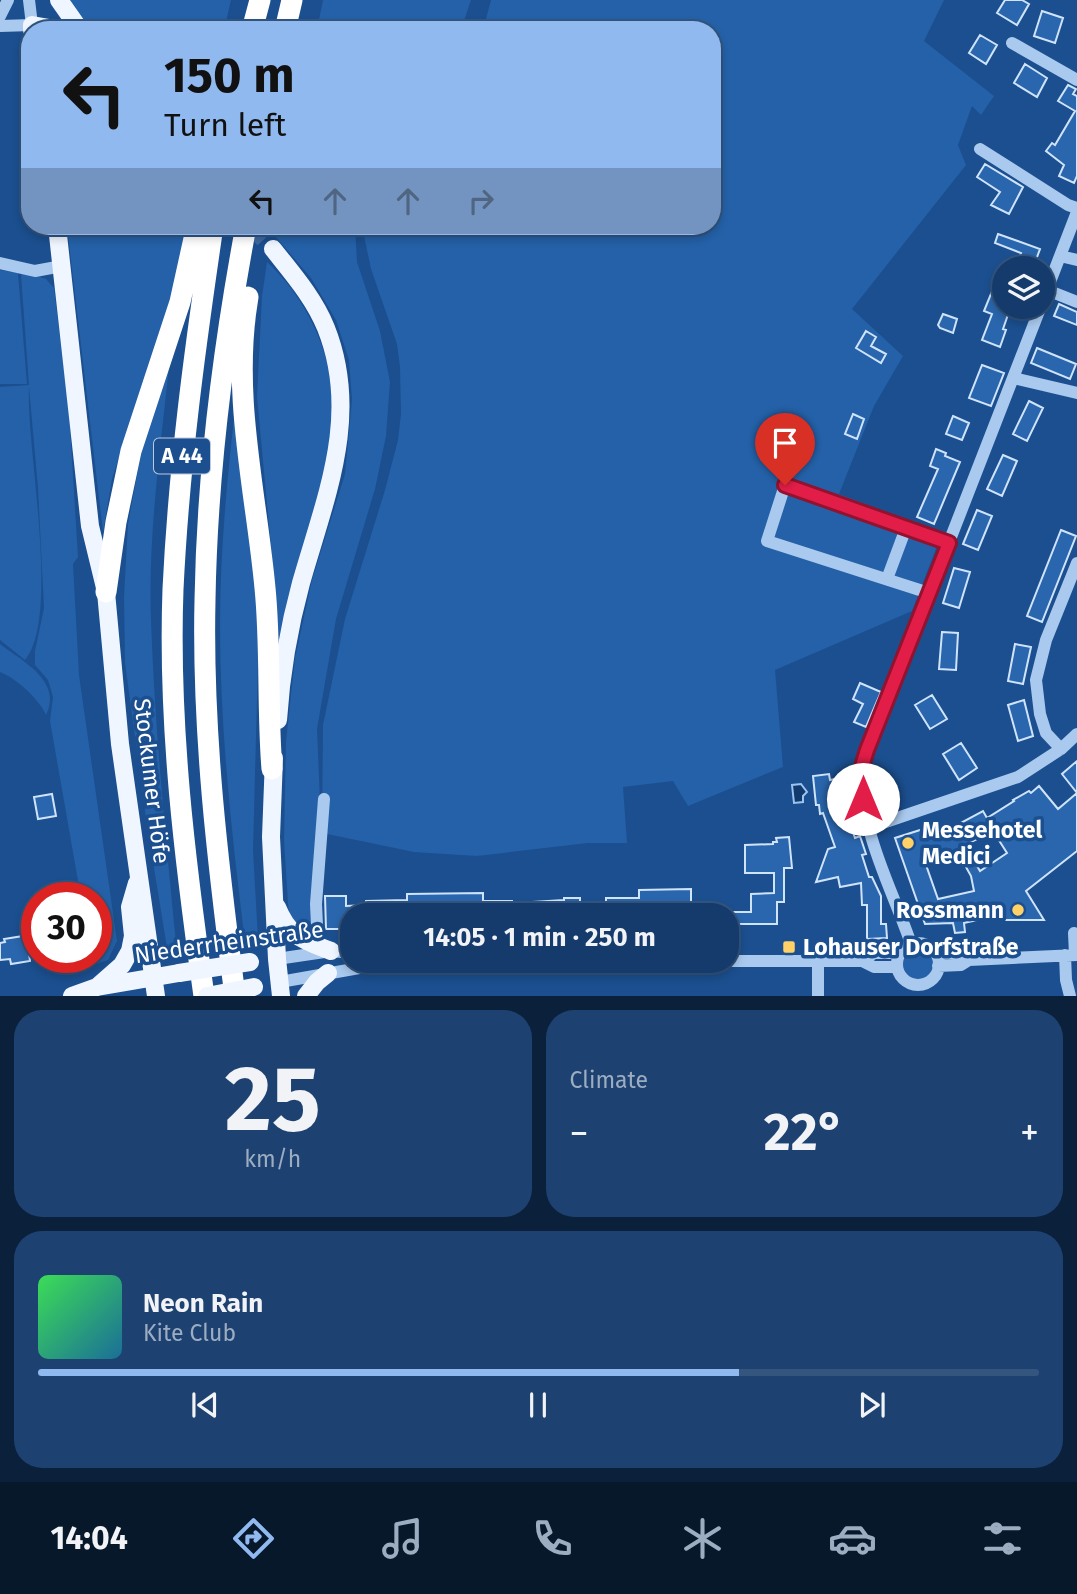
<!DOCTYPE html>
<html lang="en">
<head>
<meta charset="utf-8">
<style>
  :root { --surface:#143b6b; --page:#1d4271; --text:#f1f3f6; --muted:#9dadc1; --line:#33557e; --accent:#90b9f0 }
  body { margin:0; font-family:"Fira Sans",sans-serif; background:var(--page); color:var(--text); height:100vh; display:flex; flex-direction:column; font-size:26px; white-space:nowrap }
  * { box-sizing:border-box; margin:0 }
  p { font-size:23px; color:var(--muted) }
  .icon { flex:none; width:38px; height:38px; fill:none; stroke:currentColor; stroke-width:2; stroke-linecap:round; stroke-linejoin:round }
  .map { position:relative; height:996px; overflow:hidden }
  .details { display:flex; flex-direction:column; gap:14px; padding:14px; background:#0b203b; flex:1 }
  .details>* { flex:none }
  .guide { position:absolute; left:21px; top:21px; width:700px; height:214px; border-radius:28px; box-shadow:0 4px 10px #0003,0 0 0 2px var(--line); background:#90b9f0; color:#111; overflow:hidden }
  .buttons { position:absolute; left:992px; top:256px; display:grid; gap:14px }
  .buttons a { display:grid; place-items:center; width:63px; height:63px; border-radius:50%; background:var(--surface); box-shadow:0 4px 10px #0003,0 0 0 2px var(--line); font-size:35px }
  .speed { position:absolute; left:21px; top:882px; display:flex; gap:14px; font-size:35px; font-weight:700; text-align:center }
  .speed>* { display:grid; place-content:center; width:91px; height:91px; border-radius:50%; background:var(--surface); box-shadow:0 4px 10px #0003,0 0 0 2px var(--line); line-height:1 }
  .speed .limit { border:10px solid #d22; background:#fff; color:#111 }
  .pin { position:absolute; display:grid; place-items:center; width:60px; height:60px; color:#fff; margin:-72px -30px; border-radius:50% 50% 50% 0; rotate:-45deg; box-shadow:0 0 7px #0007 }
  .pin .icon { rotate:45deg }
  .me { position:absolute; width:77px; margin:-38px; rotate:0deg; stroke-linejoin:round; filter:drop-shadow(0 0 5px #0008) }
  .turn { display:flex; align-items:center; gap:24px; height:147px; padding:0 28px; font-size:32px }
  .turn .icon { width:91px; height:91px; stroke-width:2.5 }
  .turn b { display:block; font-size:49px; line-height:60px }
  .lanes { display:flex; align-items:center; height:66px; padding:0 28px; background:#0003; justify-content:center; gap:35px; direction:ltr }
  .lanes .off { opacity:.35 }
  .big { font-size:52px; font-weight:700; line-height:1.1 }
  .details .tile { flex:1; display:flex; flex-direction:column; justify-content:center; gap:10px; min-width:0; padding:0 24px; border-radius:28px; background:var(--page) }
  .details .dial { align-items:center; gap:0 }
  .dial b { font-size:91px; line-height:1 }
  .song { display:flex; align-items:center; gap:21px }
  .cover { width:84px; height:84px; border-radius:10px; background:linear-gradient(135deg,hsl(130 70% 55%),hsl(200 70% 35%)) }
  .played { height:7px; border-radius:4px; background:linear-gradient(90deg,var(--accent) 70%,var(--line) 70%) }
  .keys { display:flex; justify-content:space-around; direction:ltr }
  .heat { display:flex; justify-content:space-between; align-items:center; font-size:38px; direction:ltr }
  .details .tiles { flex:1; display:grid; gap:14px; grid-template-columns:1fr 1fr }
  .tile:last-child { grid-column:span 2 }
  .trip { position:absolute; left:340px; top:903px; width:399px; height:70px; border-radius:28px; background:var(--surface); box-shadow:0 4px 10px #0003,0 0 0 2px var(--line); font-weight:700; line-height:70px; text-align:center }
  .tab-bar { display:flex; height:112px; justify-content:space-around; align-items:center; background:#08182b; color:var(--muted) }
  .tab-bar .icon { width:49px; height:49px }
  .tab-bar .current { color:var(--accent) }
  .tab-bar b { font-size:32px; color:var(--text) }
  .map>svg:first-child { display:block }
</style>
</head>
<body>
<div class="map">
<svg width="1077" height="996" viewBox="0 0 1077 996">
  <rect width="100%" height="100%" fill="#1b4f8f"/>
  <path fill="#2461a8" d="M65,0H231L224,30H90Z
    M323,0H471L461,30H317Z
    M491,0H944L924,41L994,96L981,115L972,106L958,145L966,165L852,309L903,356L874,406L839,494L942,533L912,611L775,670L783,767L688,806L673,781L623,787L627,843H588L477,856L414,852L322,833L323,725L345,619L385,490L398,440L401,414L400,367L397,344L371,269L362,226H712V30H483Z
    M67,226H187L174,290L112,479L103,532Z
    M277,226H355L357,262L380,331L390,382L386,436L375,489L336,619L317,729L320,801L312,925L305,929L289,918L284,841L286,741L295,658L312,580L345,474L352,400L349,360L336,320L311,278L275,236Z
    M267,262C303,295 325,340 333,388C340,430 321,490 310,531C299,572 288,614 277,655L274,579L257,397L262,296Z
    M0,270L18,273L27,384H0Z
    M25,272L46,279L54,288L69,410L78,557L73,564L79,675L117,941L108,960L93,965L92,957H96V898H81L50,721L53,697L48,680L35,665V651L44,608L38,488L29,387C26,447 61,617 25,660L0,640V387L29,385L21,275Z
    M169,367C160,451 148,536 151,620C155,732 166,842 177,953L168,954L147,825L125,663L124,597L128,524L143,443Z
    M237,392L259,624L253,850L258,939L245,942C232,837 220,731 220,625C220,547 228,469 237,392Z
    M0,644C22,661 63,681 46,715C39,699 16,678 0,672Z
    M903 964a15 15 0 1 1 30 0a15 15 0 1 1-30 0Z"/>
  <path fill="#123a6d" stroke="#9cc4f0" stroke-width="2" d="M801,784L807,792L803,796V802L794,803L792,785Z"/>
  <path fill="#2a66ad" stroke="#cfe3fa" stroke-width="2" fill-rule="evenodd" d="M1005,0H1022L1029,4L1017,25L997,13Z
    M1042,11L1063,18L1055,43L1034,36Z
    M980,35L997,45L986,64L969,53Z
    M1025,64L1047,78L1037,97L1014,83Z
    M1068,85L1076,89L1073,94L1077,96V176L1074,183L1059,176L1064,165L1046,151L1052,143L1055,145L1075,111L1058,101Z
    M985,164L1023,187L1009,214L991,205L1000,192L977,177Z
    M998,234L1040,249L1033,268L1017,264L1021,253L995,243Z
    M997,279L1004,282V306H1011L1003,329L1006,330L1000,347L982,340L992,314L984,311Z
    M1059,304L1077,312V325L1054,316Z
    M943,314L957,319L953,333L940,328L938,325Z
    M866,331L876,337L871,346L886,354L881,363L856,348Z
    M1037,348L1076,364L1070,379L1031,363Z
    M982,365L1004,373L991,406L969,398Z
    M1029,401L1043,408L1027,441L1013,434Z
    M853,414L864,419L857,439L845,434Z
    M953,416L969,423L962,440L946,434Z
    M936,449L946,453L945,456L960,462L934,524L917,517L938,469L930,466Z
    M1003,455L1017,461L1002,496L987,489Z
    M977,510L992,516L978,550L963,544Z
    M1061,530L1076,536L1042,622L1027,616Z
    M954,568L970,572L959,608L943,603Z
    M942,632L958,633L956,670L939,669Z
    M1015,644L1031,647L1023,684L1008,681Z
    M860,683L881,692L866,727L854,722L863,704L853,699Z
    M932,695L947,719L930,729L915,705Z
    M1024,700L1033,736L1018,741L1008,705Z
    M961,743L977,768L959,780L943,754Z
    M1077,761V851L1026,891L1044,920H977L964,923L965,932L955,933L953,923L925,924L895,838L939,824L944,832L983,811L987,818L1014,801L1013,800L1029,791L1031,793L1039,786L1058,809L1077,793L1062,774ZM993,831L1007,853L980,871L965,845ZM957,851L971,876L974,891L938,899L925,862Z
    M829,774L830,780L835,779L840,812L845,810L855,838L860,836L866,854L862,855L869,877H872L881,896V924H886L887,938L867,939V905H862L861,883L840,887L838,877L816,882L828,849L835,847L823,813L820,814L819,805H816L813,776Z
    M52,794L56,816L38,819L34,797Z
    M789,837L792,868H784V902H777V924H726V912H751V894L774,893V873H745V845L773,844V842H777L776,838Z
    M691,889V904L725,906V915H670V910H644V914L606,915V898H639V890Z
    M483,893V901H512V915H352V929H326L325,896H346V906L366,905V901L407,900V894Z
    M564,898H580V915H533V902L564,900Z
    M23,936V939L27,938L30,961L11,964L10,959L0,960V943L5,942L4,939Z"/>
  <g fill="none" stroke-linecap="round" stroke-linejoin="round">
    <path stroke="#3d69a0" stroke-width="18" stroke-dasharray="18 9" stroke-linecap="butt" d="M252,226L273,249"/>
    <path stroke="#a9c9ee" stroke-width="12" d="M0,16L8,0
      M0,26L32,25L29,0
      M1012,43L1077,80
      M980,149L1068,205L1077,208
      M1060,256L1077,260
      M0,263L35,271L62,266
      M1047,290L1077,302
      M1043,300L1077,212
      M1013,378L1077,393
      M887,579L906,528
      M929,593L767,541L785,485L949,543
      M1061,749L1046,733L1040,714L1036,680L1046,640L1077,563
      M868,828L1018,777L1061,749L1077,734
      M1074,933L1075,955
      M897 964a21 21 0 1 1 42 0a21 21 0 1 1-42 0Z
      M911,944C891,885 857,828 863,763L1041,306
      M318,946L316,904L324,799
      M935,953L961,954L969,960
      M1065,955L1066,980L1070,996
      M277,959L331,951L352,953
      M818,960V996
      M397,961H702
      M726,961H862L874,967H897
      M862,961L874,953H900
      M938,966L961,965L969,960L1077,955
      M280,982L399,961"/>
    <path stroke="#f0f6ff" stroke-width="18" d="M59,0L80,30
      M32,30V25L61,30
      M57,226L90,526L106,592L120,744L156,996
      M273,249C292,273 314,298 326,328C361,416 325,498 301,583C289,627 281,674 278,720
      M274,758L271,837L277,959L281,996
      M277,907C289,937 303,940 331,951
      M97,987L122,965L130,951L133,936L130,907L137,883
      M72,996L97,987L179,973
      M306,996L317,982L328,973"/>
    <path stroke="#fff" stroke-width="21" d="M252,30L260,0
      M285,30L292,0
      M248,297C231,395 256,491 265,588C271,648 267,709 272,769
      M106,592L116,522L131,451L180,302L195,234L205,226
      M204,996C185,861 168,725 173,589C179,465 195,348 213,226
      M235,996C218,864 202,733 205,600C207,474 223,349 246,226"/>
    <path stroke="#f0f6ff" stroke-width="18" d="M179,973L250,962
      M207,996L254,987"/>
  </g>
  <g fill="none" stroke-linecap="round" stroke-linejoin="round">
    <g stroke="#92132f" stroke-width="18">
      <path id="route" d="M785,485L949,543L867,750L863,763V799"/>
    </g>
    <use href="#route" stroke="#e11d48" stroke-width="12"/>
  </g>
  <g fill="#ffd166" stroke="#1b4f8f" stroke-width="2.5">
    <circle cx="908" cy="843" r="7"/>
    <circle cx="1018" cy="910" r="7"/>
    <rect x="782" y="940" width="14" height="14" rx="3.5"/>
  </g>
  <g text-anchor="middle" stroke-width="7" stroke-linejoin="round" paint-order="stroke">
    <rect fill="#1b4f8f" stroke="#bbcadd" stroke-width="2" x="154" y="438.5" width="56" height="35" rx="5"/>
    <g font-size="21" font-weight="bold" fill="#fff">
      <text x="182" y="463">A 44</text>
    </g>
    <g font-size="23" fill="#fff" stroke="#1b4f8f">
      <text transform="translate(152 781) rotate(83)" y="8">Stockumer Höfe</text>
      <text transform="translate(229 942) rotate(-8)" y="8">Niederrheinstraße</text>
    </g>
    <g font-size="23" font-weight="bold" fill="#fff" stroke="#1b4f8f" text-anchor="start">
      <text x="922" y="838">Messehotel<tspan x="922" dy="26">Medici</tspan></text>
      <text x="1004" y="918" text-anchor="end">Rossmann</text>
      <text x="803" y="955">Lohauser Dorfstraße</text>
    </g>
  </g>
</svg>
<div class="buttons">
<a><svg class="icon" aria-label="layers" viewBox="0 0 24 24"><path d="M12 4l9 5-9 5-9-5zM3 14l9 5 9-5"/></svg></a>
</div>
<div class="speed"><div class="limit">30</div></div>
<div class="pin" style="left:785px;top:485px;background:#d93025"><svg class="icon" aria-label="arrive" viewBox="0 0 24 24"><path d="M6 21V4h12l-3 4 3 4H6"/></svg></div>
<svg class="me" style="left:863px;top:799px" viewBox="-20 -20 40 40"><circle r="19" fill="#fff"/><path d="M0-13L10 11 0 6-10 11z" fill="#e11d48"/></svg>
<div class="trip">14:05 · 1 min · 250 m</div>
<div class="guide">
<div class="turn"><svg class="icon" aria-label="left" viewBox="0 0 24 24"><path d="M17 20v-9H6M10 6l-5 5 5 5"/></svg><div><b>150 m</b>Turn left</div></div>
<div class="lanes"><svg class="icon" aria-label="left" viewBox="0 0 24 24"><path d="M17 20v-9H6M10 6l-5 5 5 5"/></svg><svg class="icon off" aria-label="ahead" viewBox="0 0 24 24"><path d="M12 20V5M6 11l6-6 6 6"/></svg><svg class="icon off" aria-label="ahead" viewBox="0 0 24 24"><path d="M12 20V5M6 11l6-6 6 6"/></svg><svg class="icon off" aria-label="right" viewBox="0 0 24 24"><path d="M7 20v-9h11M14 6l5 5-5 5"/></svg></div>
</div>
</div>
<section class="details">
<div class="tiles">
<div class="tile dial"><b>25</b><p>km/h</p></div>
<div class="tile"><p>Climate</p>
<div class="heat"><a>−</a><b class="big">22°</b><a>+</a></div>
</div>
<div class="tile">
<div class="song"><i class="cover"></i><div><b>Neon Rain</b><p>Kite Club</p></div></div>
<div class="played"></div>
<div class="keys"><svg class="icon" aria-label="previous" viewBox="0 0 24 24"><path d="M18 5L8 12l10 7zM5 5v14"/></svg><svg class="icon" aria-label="pause" viewBox="0 0 24 24"><path d="M8 5v14M16 5v14"/></svg><svg class="icon" aria-label="next" viewBox="0 0 24 24"><path d="M6 5l10 7-10 7zM19 5v14"/></svg></div>
</div>
</div>
</section>
<nav class="tab-bar">
<b>14:04</b>
<svg class="icon current" aria-label="directions" viewBox="0 0 24 24"><path d="M12 3l9 9-9 9-9-9zM9 14v-3h6M13 9l2 2-2 2"/></svg>
<svg class="icon" aria-label="music" viewBox="0 0 24 24"><path d="M9 18V5l10-2v13"/><circle cx="6" cy="18" r="3"/><circle cx="16" cy="16" r="3"/></svg>
<svg class="icon" aria-label="phone" viewBox="0 0 24 24"><path d="M5 4h4l2 5-3 2q2 4 5 5l2-3 5 2v4C11 20 4 13 5 4z"/></svg>
<svg class="icon" aria-label="climate" viewBox="0 0 24 24"><path d="M12 3v18M4 7l16 10M4 17L20 7"/></svg>
<svg class="icon" aria-label="car" viewBox="0 0 24 24"><path d="M5 17H2v-5l4-1 3-4h7l3 4 3 1v5h-3M9 17h6M6 11h13"/><circle cx="7" cy="17" r="2"/><circle cx="17" cy="17" r="2"/></svg>
<svg class="icon" aria-label="filters" viewBox="0 0 24 24"><path d="M4 7h16M4 17h16"/><circle cx="9" cy="7" r="2"/><circle cx="15" cy="17" r="2"/></svg>
</nav>
</body>
</html>
